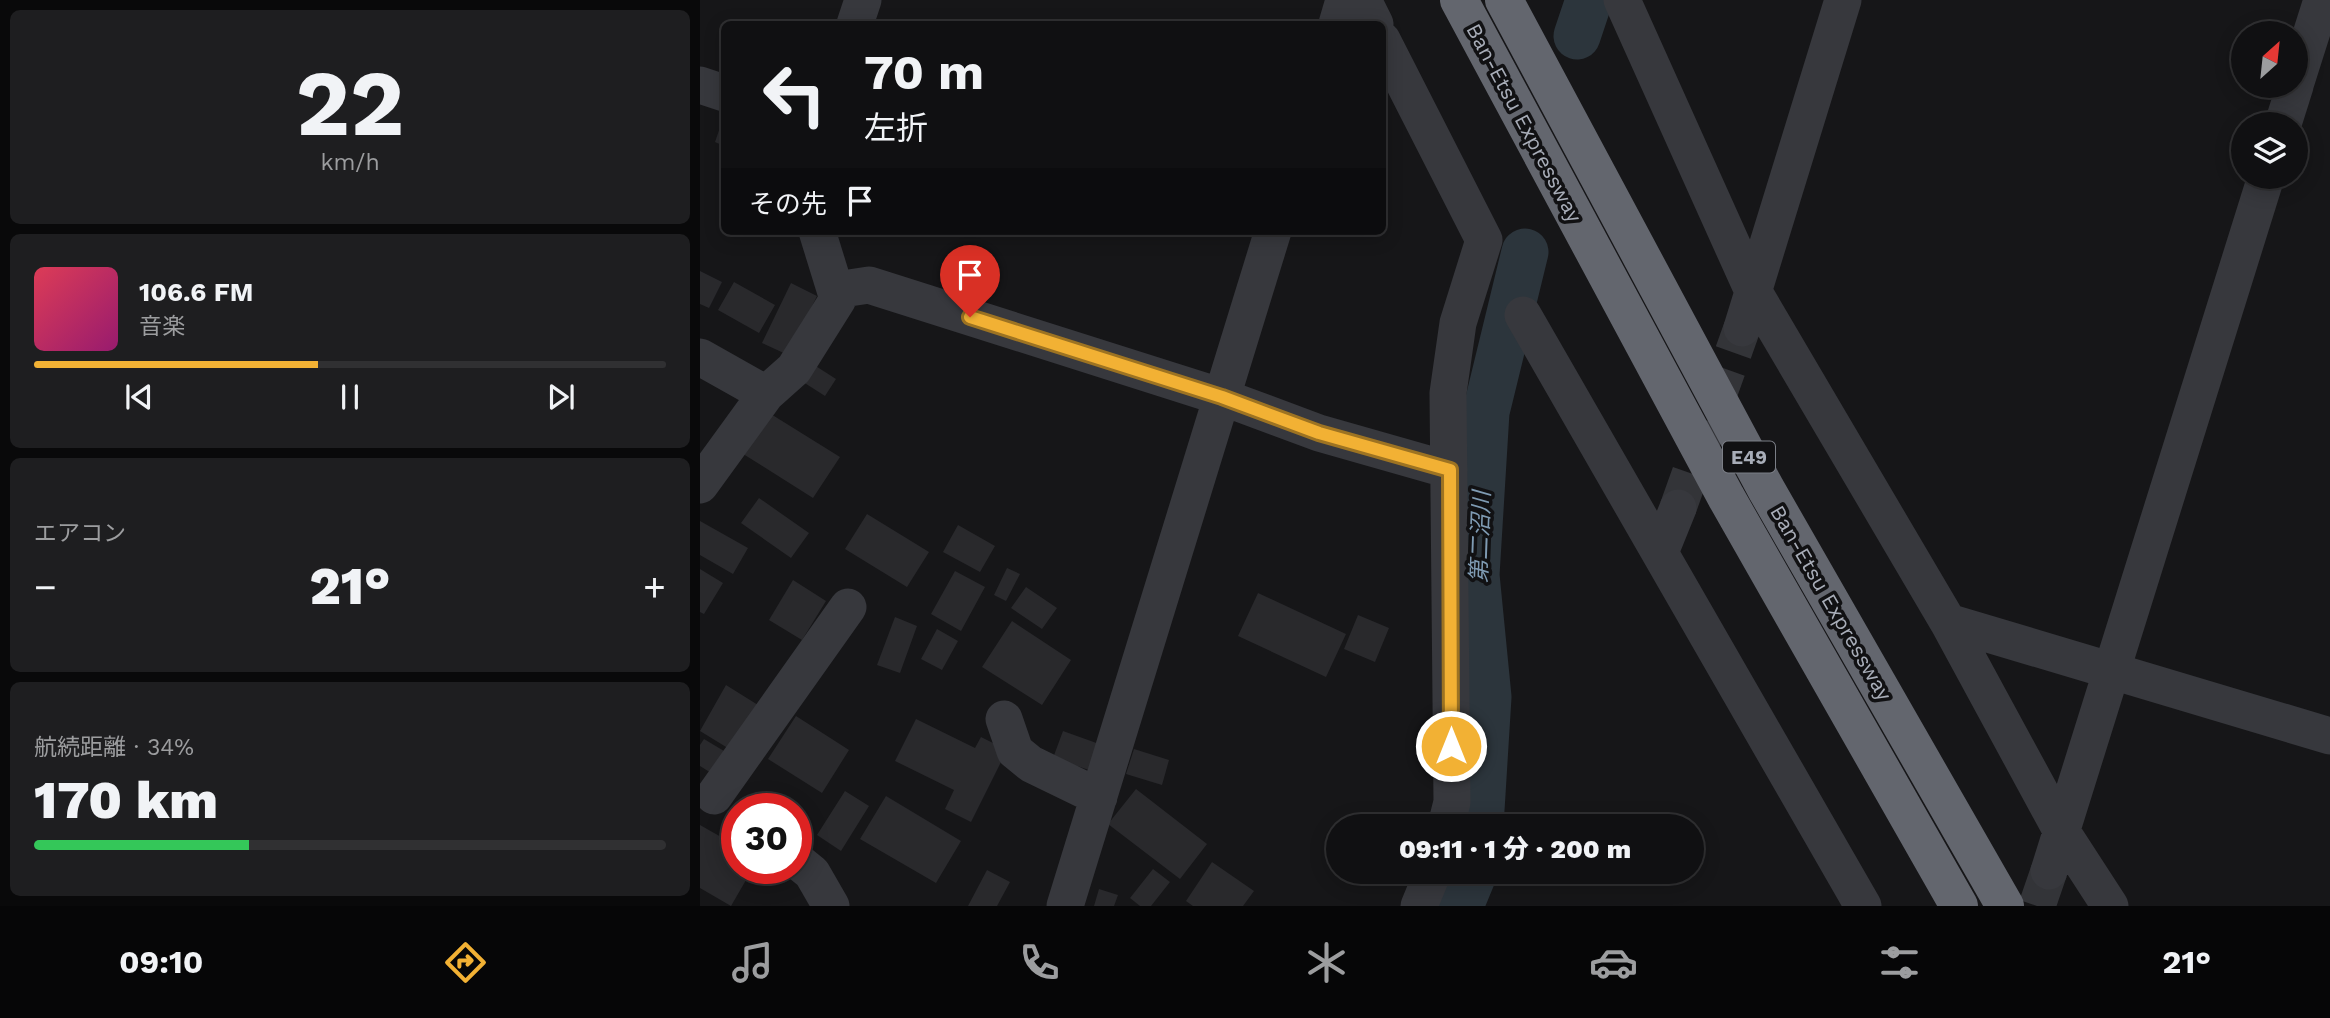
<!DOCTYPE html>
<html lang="ja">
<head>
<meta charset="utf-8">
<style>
  :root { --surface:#101012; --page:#1e1e20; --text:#f1f3f6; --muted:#9c9d9f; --line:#303032; --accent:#f2b134 }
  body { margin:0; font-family:"Work Sans","Noto Sans JP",sans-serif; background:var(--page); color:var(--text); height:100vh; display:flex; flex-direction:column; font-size:26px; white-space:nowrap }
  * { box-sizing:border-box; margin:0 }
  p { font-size:23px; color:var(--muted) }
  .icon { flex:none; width:38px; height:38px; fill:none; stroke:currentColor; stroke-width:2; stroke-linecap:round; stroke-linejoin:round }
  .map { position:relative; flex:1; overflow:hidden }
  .side { display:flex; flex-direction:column; gap:10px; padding:10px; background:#09090a; width:700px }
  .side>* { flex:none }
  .hud { position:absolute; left:21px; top:21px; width:665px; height:214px; border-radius:10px; box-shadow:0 4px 18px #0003,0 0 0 2px var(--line); background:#101012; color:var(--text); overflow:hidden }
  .needle { width:46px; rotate:27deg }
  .buttons { position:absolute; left:1531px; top:21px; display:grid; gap:14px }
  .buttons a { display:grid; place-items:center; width:77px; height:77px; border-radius:50%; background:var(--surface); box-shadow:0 4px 18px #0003,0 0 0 2px var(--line); font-size:35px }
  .speed { position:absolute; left:21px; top:793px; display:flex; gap:14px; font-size:35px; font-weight:700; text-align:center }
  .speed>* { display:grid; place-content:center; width:91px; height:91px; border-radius:50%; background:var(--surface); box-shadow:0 4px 18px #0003,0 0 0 2px var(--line); line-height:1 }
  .speed .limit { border:10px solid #d22; background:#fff; color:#111 }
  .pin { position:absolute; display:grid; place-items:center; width:60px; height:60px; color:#fff; margin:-72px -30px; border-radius:50% 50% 50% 0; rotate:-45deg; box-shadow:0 0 7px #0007 }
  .pin .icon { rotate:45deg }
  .me { position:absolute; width:77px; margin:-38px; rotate:0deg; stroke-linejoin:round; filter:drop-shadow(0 0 5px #0008) }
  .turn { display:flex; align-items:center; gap:24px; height:147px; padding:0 28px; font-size:32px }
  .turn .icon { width:91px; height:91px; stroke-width:2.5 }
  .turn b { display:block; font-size:49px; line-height:60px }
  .then { display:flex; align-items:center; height:66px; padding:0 28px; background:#0003; gap:14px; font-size:26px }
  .big { font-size:52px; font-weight:800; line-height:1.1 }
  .side .widget { flex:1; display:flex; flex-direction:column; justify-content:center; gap:10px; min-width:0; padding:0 24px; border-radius:10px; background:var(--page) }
  .side .dial { align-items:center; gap:0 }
  .dial b { font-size:91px; line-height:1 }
  .song { display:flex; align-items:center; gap:21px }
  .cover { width:84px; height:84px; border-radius:10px; background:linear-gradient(135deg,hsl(350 70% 55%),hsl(320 70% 35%)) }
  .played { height:7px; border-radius:4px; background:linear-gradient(90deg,var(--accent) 45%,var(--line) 45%) }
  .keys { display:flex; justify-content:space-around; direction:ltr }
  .heat { display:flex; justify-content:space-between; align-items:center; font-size:38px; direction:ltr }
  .charge { height:10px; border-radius:5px; background:linear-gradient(90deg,#34c759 34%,var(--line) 0) }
  .trip { position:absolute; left:626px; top:814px; width:378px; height:70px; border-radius:35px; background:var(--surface); box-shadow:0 4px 18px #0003,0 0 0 2px var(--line); font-weight:800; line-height:70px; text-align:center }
  .dock { display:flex; height:112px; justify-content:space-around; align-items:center; background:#060607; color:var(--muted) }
  .dock .icon { width:49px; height:49px }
  .dock .on { color:var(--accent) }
  .dock b { font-size:32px; color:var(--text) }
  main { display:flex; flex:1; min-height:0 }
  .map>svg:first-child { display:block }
</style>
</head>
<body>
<main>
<section class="side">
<div class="widget dial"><b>22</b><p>km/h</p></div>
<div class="widget">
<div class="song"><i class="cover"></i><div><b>106.6 FM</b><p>音楽</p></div></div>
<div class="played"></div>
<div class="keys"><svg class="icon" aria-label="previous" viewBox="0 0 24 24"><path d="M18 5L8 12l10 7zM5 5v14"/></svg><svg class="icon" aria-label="pause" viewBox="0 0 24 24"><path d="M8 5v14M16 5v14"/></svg><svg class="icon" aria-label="next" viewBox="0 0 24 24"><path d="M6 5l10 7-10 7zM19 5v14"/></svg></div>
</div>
<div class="widget"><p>エアコン</p>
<div class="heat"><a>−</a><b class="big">21°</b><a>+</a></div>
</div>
<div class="widget"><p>航続距離 · 34%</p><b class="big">170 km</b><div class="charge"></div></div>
</section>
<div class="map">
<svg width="1630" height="906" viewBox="0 0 1630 906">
  <rect width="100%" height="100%" fill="#161618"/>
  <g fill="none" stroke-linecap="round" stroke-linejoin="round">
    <path stroke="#2c353c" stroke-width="47" d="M877,36L889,0
      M780,826L788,697L776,575L786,412L825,252
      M760,906L774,872"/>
  </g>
  <path fill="#29292c" d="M24,116V146L15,142Z
    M0,271L22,282L9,308L0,304Z
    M34,282L75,305L59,333L18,310Z
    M91,283L117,296L88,355L62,343Z
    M111,363L136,379L125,396L100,380Z
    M66,411L140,457L113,498L40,452Z
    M59,498L109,533L91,558L41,523Z
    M167,514L229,552L207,587L145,549Z
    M0,521L48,548L33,574L0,555Z
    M258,525L295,546L280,572L243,552Z
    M307,568L320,574L306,601L294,595Z
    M0,569L23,583L4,614L0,612Z
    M255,571L285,587L261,631L231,614Z
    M93,580L126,601L102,640L69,620Z
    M326,587L357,608L342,629L311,608Z
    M558,593L646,634L626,677L538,636Z
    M658,615L689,628L675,662L644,649Z
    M195,617L217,626L200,673L177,665Z
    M312,621L371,660L342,705L282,667Z
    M237,629L258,641L242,670L221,659Z
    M26,685L58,705L31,750L0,731Z
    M96,716L149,750L122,793L68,759Z
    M216,719L275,748L281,737L307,750L271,822L245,809L254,790L195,761Z
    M363,731L402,745L392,771L353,758Z
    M4,739L29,754L16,776L0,766V745Z
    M434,749L469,760L462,785L426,774Z
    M436,789L507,844L480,879L408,824Z
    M145,791L169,806L141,851L117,835Z
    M186,796L261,841L236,883L160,839Z
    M0,825L37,846V868H53L31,906L0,888Z
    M512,862L554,891L543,906H493L486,901Z
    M453,869L470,882L451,906H440L430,898Z
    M287,870L310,882L297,906H268Z
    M399,889L418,895L414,906H394Z"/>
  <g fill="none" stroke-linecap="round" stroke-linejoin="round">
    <path stroke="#333438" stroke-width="37" stroke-dasharray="37 18" stroke-linecap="butt" d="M978,508L1042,328
      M1337,906L1349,871"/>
    <path stroke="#37383d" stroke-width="37" d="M663,0L675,24
      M922,0L1052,289L1248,622L1362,832L1410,906
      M155,24L163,0
      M637,24L644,0
      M682,40L784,240L758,323L748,393L752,802L746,826
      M1596,82L1622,0
      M0,85L24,93
      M1583,124L1595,86
      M136,290L169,285L522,397L619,433L749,470
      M823,315L1163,906
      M1042,328L1143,0
      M0,357L66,394
      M0,485L66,394L94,369L138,299L117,231
      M961,550L978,508
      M1248,622L1630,736
      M304,719L315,751L331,764L399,797
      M14,796L148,607
      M96,860L112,873L131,906
      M1349,871L1566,177
      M365,906L573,231
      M719,906L733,872"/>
    <path stroke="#63666e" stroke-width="38" d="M759,0L1026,497L1259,906
      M804,0L1066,489L1305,906"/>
  </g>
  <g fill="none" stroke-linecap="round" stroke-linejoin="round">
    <g stroke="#9d7322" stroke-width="18">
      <path id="route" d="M270,317L522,397L619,433L750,470L751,746"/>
    </g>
    <use href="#route" stroke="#f2b134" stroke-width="12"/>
  </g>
  <g text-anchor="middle" stroke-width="7" stroke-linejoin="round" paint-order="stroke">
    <rect fill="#111113" stroke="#7b7e86" stroke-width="2" x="1023" y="441.5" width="52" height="31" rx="5"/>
    <g font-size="19" font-weight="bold" fill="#a8adb8">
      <text x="1049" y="464">E49</text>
    </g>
    <g font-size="21" fill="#a8adb8" stroke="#111113">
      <text transform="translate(824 123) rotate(62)" y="7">Ban-Etsu Expressway</text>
      <text transform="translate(1131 603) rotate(60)" y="7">Ban-Etsu Expressway</text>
    </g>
    <g font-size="23" font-style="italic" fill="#7f9bb3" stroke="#111113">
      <text transform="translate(780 537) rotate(-88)" y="8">第二沼川</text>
    </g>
  </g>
</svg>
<div class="buttons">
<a><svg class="needle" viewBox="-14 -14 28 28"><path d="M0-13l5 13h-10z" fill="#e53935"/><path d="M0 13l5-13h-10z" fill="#9c9d9f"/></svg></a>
<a><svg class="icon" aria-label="layers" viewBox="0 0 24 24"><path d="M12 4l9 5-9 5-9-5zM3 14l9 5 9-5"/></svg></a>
</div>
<div class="speed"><div class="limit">30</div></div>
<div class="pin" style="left:270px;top:317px;background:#d93025"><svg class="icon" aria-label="arrive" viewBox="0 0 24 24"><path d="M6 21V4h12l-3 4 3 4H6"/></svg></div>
<svg class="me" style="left:751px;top:746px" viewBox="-20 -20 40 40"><circle r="17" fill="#f2b134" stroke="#fff" stroke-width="3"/><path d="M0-11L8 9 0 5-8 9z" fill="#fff"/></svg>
<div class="trip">09:11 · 1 分 · 200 m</div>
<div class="hud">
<div class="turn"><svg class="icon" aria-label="left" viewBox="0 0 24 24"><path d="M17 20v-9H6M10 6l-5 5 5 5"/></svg><div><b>70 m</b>左折</div></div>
<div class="then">その先<svg class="icon" aria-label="arrive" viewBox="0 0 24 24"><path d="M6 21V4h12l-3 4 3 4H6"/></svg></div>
</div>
</div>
</main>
<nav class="dock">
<b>09:10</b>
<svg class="icon on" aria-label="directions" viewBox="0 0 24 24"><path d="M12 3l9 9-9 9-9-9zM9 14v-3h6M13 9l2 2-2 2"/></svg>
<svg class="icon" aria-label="music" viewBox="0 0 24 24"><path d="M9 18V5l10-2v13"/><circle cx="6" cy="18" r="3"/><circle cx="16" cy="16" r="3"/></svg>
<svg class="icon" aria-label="phone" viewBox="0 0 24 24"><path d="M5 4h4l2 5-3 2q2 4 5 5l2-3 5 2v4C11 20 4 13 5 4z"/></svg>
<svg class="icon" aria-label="climate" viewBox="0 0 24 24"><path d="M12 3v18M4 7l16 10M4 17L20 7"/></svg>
<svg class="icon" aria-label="car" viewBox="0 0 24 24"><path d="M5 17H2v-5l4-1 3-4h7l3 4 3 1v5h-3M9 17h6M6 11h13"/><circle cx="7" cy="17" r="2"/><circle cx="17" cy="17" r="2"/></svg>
<svg class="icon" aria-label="filters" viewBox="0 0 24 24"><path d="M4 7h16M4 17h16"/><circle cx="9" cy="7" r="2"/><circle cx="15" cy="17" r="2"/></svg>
<b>21°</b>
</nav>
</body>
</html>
